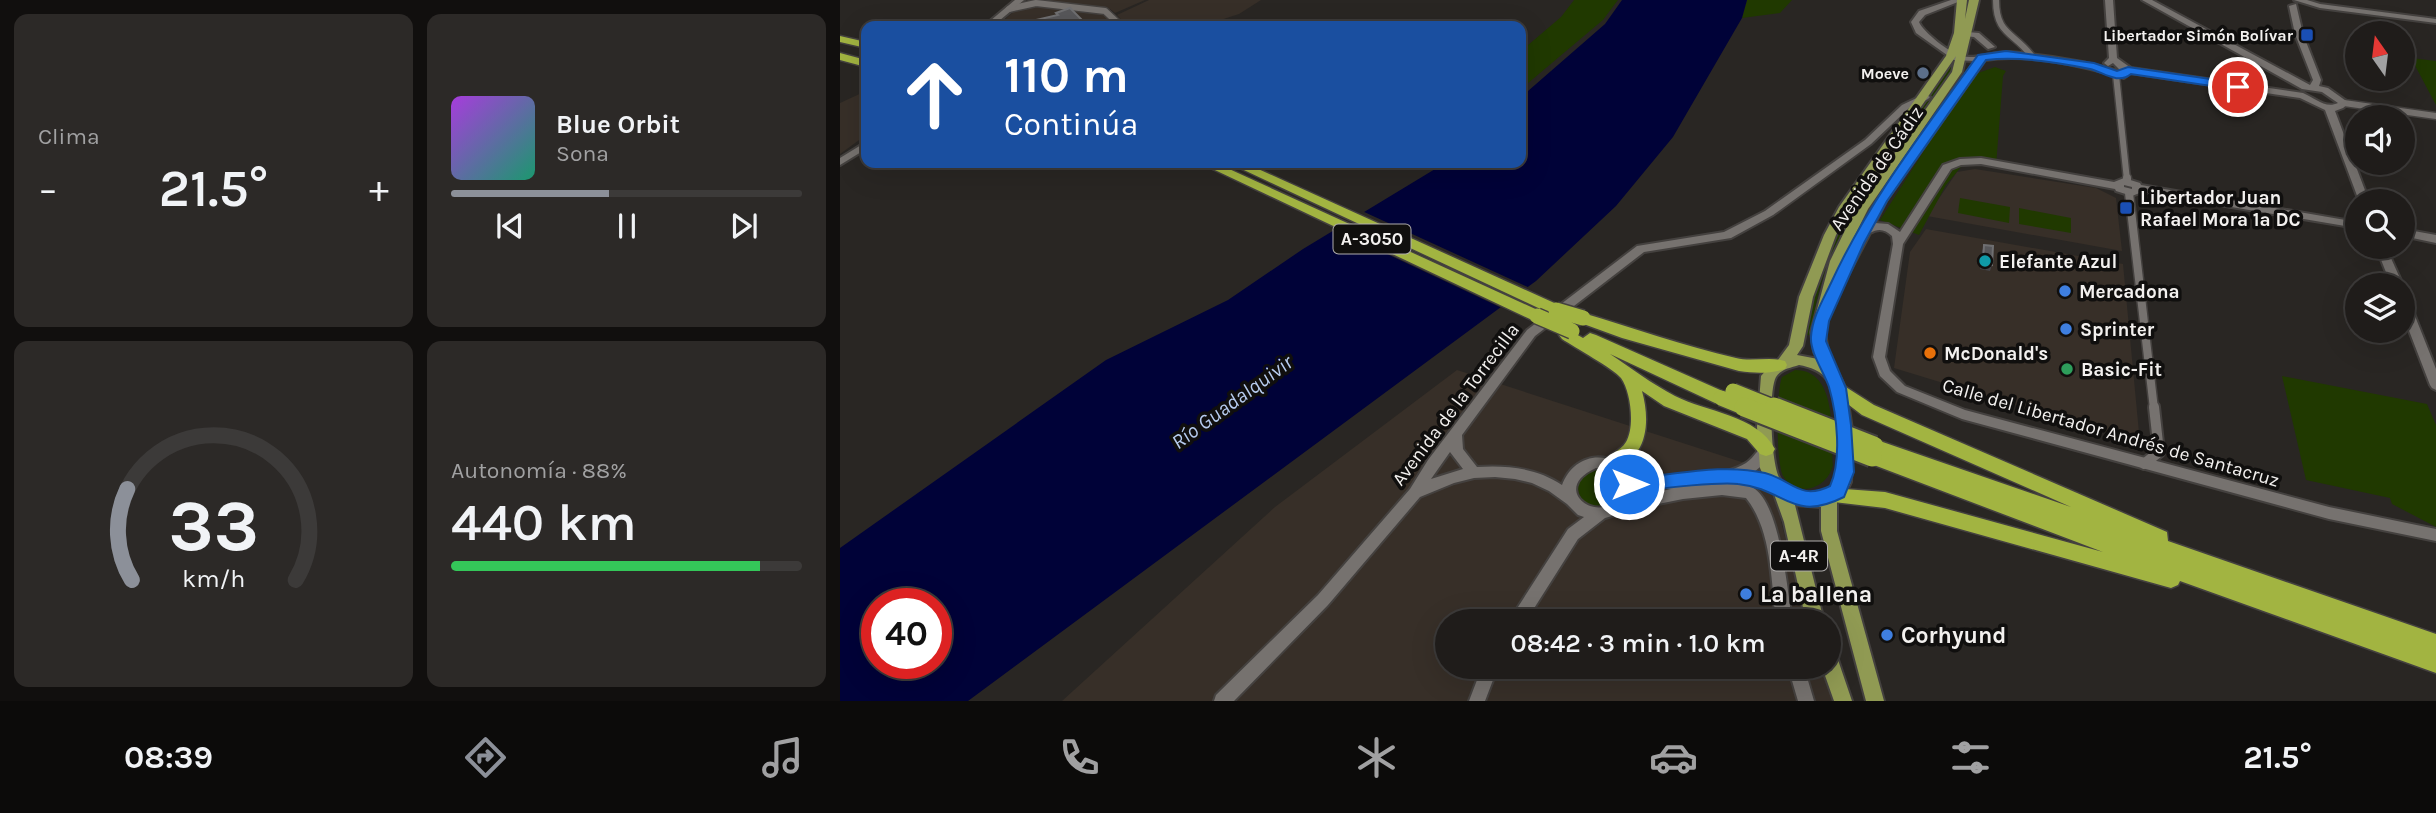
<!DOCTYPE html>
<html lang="es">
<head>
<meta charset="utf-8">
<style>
  :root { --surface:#1f1c1a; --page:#2c2927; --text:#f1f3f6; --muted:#a1a1a2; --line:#3c3a39; --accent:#8c9099 }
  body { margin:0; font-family:Karla,sans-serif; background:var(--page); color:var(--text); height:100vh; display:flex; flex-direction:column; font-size:26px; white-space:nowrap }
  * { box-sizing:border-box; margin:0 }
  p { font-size:23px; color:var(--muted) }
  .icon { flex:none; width:38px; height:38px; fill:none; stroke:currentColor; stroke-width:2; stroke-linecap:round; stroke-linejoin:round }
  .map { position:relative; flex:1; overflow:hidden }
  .panel { display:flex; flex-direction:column; gap:14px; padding:14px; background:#110f0e; width:840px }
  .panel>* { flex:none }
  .hud { position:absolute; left:21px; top:21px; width:665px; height:147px; border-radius:14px; box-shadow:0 7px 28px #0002,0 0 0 2px var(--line); background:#1a4fa0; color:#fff; overflow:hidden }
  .needle { width:46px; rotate:346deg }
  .buttons { position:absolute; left:1505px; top:21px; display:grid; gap:14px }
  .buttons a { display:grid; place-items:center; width:70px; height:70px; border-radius:50%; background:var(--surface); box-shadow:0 7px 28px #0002,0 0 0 2px var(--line); font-size:35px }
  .speed { position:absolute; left:21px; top:588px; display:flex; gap:14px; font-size:35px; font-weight:700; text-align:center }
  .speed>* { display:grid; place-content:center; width:91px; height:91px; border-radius:50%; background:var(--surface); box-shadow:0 7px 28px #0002,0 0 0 2px var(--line); line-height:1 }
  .speed .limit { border:10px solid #d22; background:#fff; color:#111 }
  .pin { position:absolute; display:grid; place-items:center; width:60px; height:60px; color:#fff; margin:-30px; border:4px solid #fff; border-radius:50%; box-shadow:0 2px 7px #0007 }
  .me { position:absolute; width:77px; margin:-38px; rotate:90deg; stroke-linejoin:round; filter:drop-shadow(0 0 5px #0008) }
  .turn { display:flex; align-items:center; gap:24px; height:147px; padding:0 28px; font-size:32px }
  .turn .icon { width:91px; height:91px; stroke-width:2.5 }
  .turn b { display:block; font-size:49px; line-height:60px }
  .big { font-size:52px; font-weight:600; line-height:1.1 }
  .panel .card { flex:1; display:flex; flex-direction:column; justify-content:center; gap:10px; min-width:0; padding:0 24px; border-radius:14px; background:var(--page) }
  .panel .dial { align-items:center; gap:0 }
  .dial svg { height:182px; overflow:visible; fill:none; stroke:var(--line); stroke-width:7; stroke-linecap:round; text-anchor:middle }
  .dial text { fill:var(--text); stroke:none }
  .song { display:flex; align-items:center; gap:21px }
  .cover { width:84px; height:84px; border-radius:10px; background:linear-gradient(135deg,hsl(280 70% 55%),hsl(160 70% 35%)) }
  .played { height:7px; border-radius:4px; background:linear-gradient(90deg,var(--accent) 45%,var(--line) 45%) }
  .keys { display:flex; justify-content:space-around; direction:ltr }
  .heat { display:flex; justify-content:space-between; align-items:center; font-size:38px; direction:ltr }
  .charge { height:10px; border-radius:5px; background:linear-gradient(90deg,#34c759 88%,var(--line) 0) }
  .panel .tiles { flex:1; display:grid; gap:14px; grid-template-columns:repeat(2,1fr) }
  .trip { position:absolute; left:595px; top:609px; width:406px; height:70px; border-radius:35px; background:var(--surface); box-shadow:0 7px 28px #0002,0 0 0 2px var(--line); font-weight:600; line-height:70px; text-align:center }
  .tabs { display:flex; height:112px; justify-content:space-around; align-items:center; background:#0c0b0a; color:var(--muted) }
  .tabs .icon { width:49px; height:49px }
  .tabs .current { color:var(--accent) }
  .tabs b { font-size:32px; color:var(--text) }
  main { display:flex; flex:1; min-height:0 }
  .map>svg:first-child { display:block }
</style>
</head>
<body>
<main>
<section class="panel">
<div class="tiles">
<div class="card"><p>Clima</p>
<div class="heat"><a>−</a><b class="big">21.5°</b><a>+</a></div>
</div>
<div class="card">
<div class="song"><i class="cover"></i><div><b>Blue Orbit</b><p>Sona</p></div></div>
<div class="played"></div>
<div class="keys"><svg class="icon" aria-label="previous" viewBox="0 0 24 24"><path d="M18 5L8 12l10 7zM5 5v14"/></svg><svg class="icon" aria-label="pause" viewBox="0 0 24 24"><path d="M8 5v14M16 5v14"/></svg><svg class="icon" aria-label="next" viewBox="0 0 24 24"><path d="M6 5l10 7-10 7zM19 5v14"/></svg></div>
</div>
<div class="card dial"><svg viewBox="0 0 100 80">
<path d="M14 69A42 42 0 1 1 86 69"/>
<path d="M14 69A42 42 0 0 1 12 29" stroke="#8c9099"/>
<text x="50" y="56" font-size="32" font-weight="700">33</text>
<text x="50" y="72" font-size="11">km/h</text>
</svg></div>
<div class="card"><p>Autonomía · 88%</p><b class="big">440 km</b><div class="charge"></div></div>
</div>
</section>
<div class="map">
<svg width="1596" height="701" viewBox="0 0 1596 701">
  <rect width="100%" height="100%" fill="#292623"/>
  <path fill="#372f28" d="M202,0H305L275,13L270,9Z
    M309,0H421L399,14L362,26H287L277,15Z
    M195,5L263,12L278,26H157L178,8Z
    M26,91V135L0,154V103Z
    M1135,169L1256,188L1276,198L1282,251L1087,216L1117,172Z
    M1086,229L1283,264L1300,443L1054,368L1070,252Z
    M617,370L917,467L937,505L966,621H607V667H982L996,701H222L435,507Z"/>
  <path fill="#203900" d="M734,0H778L763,20L681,89V51L721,17Z
    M907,0H952L940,13L902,18Z
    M1571,58L1596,61V105Z
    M1111,63L1114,64L1108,79C1054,155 976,238 972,336L964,334L977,279L1006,215Z
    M1155,67L1166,71L1163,76L1156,166L1137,163L1121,167L1106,185L1079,235L1040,220L1115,102L1138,73Z
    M1120,198L1170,207L1169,223L1118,213Z
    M1179,208L1231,218V233L1179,224Z
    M955,370C998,370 991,434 993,465C987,490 956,498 943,476C936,463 936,391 942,377Z
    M1442,376L1587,404L1596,425V527L1552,504L1550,498L1466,480Z
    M738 487a20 20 0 1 1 40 0a20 20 0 1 1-40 0Z"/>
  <path fill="#000238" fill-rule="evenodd" d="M782,0H907L902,18L833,137L776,206L696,281L128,701H0V548L266,360L388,300L463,249L605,163H681V97L765,24ZM37,604H96V663H37Z"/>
  <path fill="#292623" d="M522,211L692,289L664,309L492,228Z"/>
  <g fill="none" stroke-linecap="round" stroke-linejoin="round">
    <g stroke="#44413f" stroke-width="9">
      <path id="street-far2" d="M1156,0C1156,34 1173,32 1191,55
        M169,9L196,3L265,11L281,26
        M1276,75L1287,180
        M1504,103L1596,116"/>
    </g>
    <g stroke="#44413f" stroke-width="11">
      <path id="street-far1" d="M1287,178V181
        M1289,193L1314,409"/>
    </g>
    <g stroke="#44413f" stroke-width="14">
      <path id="street" d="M1304,464L1319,452L1314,407"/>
    </g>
    <g stroke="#44413f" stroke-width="4">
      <path id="secondary" d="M175,0H184L153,26H144Z
        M1111,0H1123L1085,15L1079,22C1083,32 1110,53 1121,56C1137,60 1153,51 1169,52C1207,55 1246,61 1282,72L1273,63L1268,66L1264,63L1269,58L1265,0H1273L1277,58L1291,68L1463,93C1475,98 1485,109 1498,103L1482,92L1462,89L1302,0H1312L1470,85L1473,80L1455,34L1449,6L1456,4L1463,34L1481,80L1479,86L1488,88L1509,103L1503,108L1495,111L1529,201H1519L1485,110L1460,98L1290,73L1284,78C1242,66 1189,53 1145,60L1046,201L1035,223L1048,224L1060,232L1103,165L1120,159L1141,158L1274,182L1284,178L1300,183L1301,185L1517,222V228L1302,192L1292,196L1276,191L1275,189L1141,164L1121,165L1111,169L1063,244L1045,357L1050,371L1065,386L1125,410L1489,507L1596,529V541L1489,519L1122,419L1057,392L1040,376L1033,357L1053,244L1052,236C1045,229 1038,228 1030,233L994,302L990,303L984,299L1017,236L1016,234L1021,228L1037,198L1135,61L1114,60L1076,33L1071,22L1079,11ZM1284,185L1292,187V189L1284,187Z
        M1454,0H1467L1480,4L1596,19V23L1480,8Z
        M1116,31L1139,33L1155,47L1148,49L1134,37L1116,35Z
        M1085,94L1090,97L1088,99L1068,109L1031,144L933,215L891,238L804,252L695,336L622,435L623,449L637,467C667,465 697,468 722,485C731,461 755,450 778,463C785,466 788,474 795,476C805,479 817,478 827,478C852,477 885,476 906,463C916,457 919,443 931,446L933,450L925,463L914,472L941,482L943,486L941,490C931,493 922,486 913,484C900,480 890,481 877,484C888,483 906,482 915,489C940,507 948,592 952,621H936C931,582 932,530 906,498L882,495L843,499L803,507L765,518L738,539L686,621H669L728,529L744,517L738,515L727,504L709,491L692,483L675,479L655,477L634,478L614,483L580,497L488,605L394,701H374L376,695L478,595L570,489L588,460L687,330L797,246L884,232L925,211L1025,140L1062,105ZM610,452L623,469L591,479ZM756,468C771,470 781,476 782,491C764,530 706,490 756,468ZM795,487L831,489L793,497Z
        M26,142V149L0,165V158Z
        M1563,229L1596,235V243L1563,236Z
        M1536,247H1546L1563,285H1551Z
        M1563,297L1569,301L1596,369V390L1592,388L1590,385L1563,315Z
        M642,667H658L645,701H629Z
        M948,667H964L974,701H958Z"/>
    </g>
    <g stroke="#44413f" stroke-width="4">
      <path id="primary" d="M1117,0H1127L1125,19L1129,0H1139L1122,72L1028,209L1002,261L985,332L988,352L1006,389L1013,436L1011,482L1005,495L997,501V531L1044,701H1026L981,531V507L955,505L984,621H966L944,522L934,494L928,486L920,468L917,427L921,376L934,361L938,360L949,345L959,297L984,235L999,207L1106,56L1114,33ZM1116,56L1112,72L1016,208L990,261L971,332L974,352L978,359L957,355L963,346L973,297L996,235L1011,208ZM959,365C970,367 982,371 988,381C1000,401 1002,463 993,485C986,492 979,494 968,493C958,493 947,488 940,479C931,466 928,391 936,377C941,369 950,368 959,365Z
        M989,651L996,654L1012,701H994L982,667H989Z"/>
    </g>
    <g stroke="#44413f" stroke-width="3">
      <path id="highway" d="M0,36L26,42V48L0,42Z
        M0,53L26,60V67L0,60Z
        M360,163H376L702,312L705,316L697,321L692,320Z
        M389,163H405L721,306L724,310L721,314H711Z
        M743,313C794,328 844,346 896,358C912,362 930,356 945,361L947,365L945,369C929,374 915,373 899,371L782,338L738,322L735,318Z
        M727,329L743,338L750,333L756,335L887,393L889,398L887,403H875L770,354C791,368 812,384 835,396C866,412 917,415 935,449L932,454L926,456L920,454L907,439L824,406L802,391C811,424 807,459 771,471L765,469L762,464C767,454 780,452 786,442C795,427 791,392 781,378C774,369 734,347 722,339L719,335L722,331Z
        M998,382L1034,405L1327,532L1328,541L1596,634V673L1340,581L1338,585L1331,588L1045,508L985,501L982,496L985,491L991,488L1045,492L1263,552L1026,462L1023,457L1028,451L1025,446L1028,441L1034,439L1231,507L1022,415L992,392L990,388L992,384Z"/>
    </g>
    <use href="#street-far2" stroke="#76726f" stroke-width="6"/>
    <use href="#street-far1" stroke="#76726f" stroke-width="8"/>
    <use href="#street" stroke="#76726f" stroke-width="10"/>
    <use href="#secondary" fill="#76726f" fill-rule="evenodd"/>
    <use href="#primary" fill="#909a53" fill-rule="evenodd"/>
    <use href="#highway" fill="#a2b441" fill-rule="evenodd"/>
    <g stroke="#44413f" stroke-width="18" stroke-linecap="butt">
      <path id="highway-bridge-far1" d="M716,310L743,318
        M697,316L732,331
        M893,391L938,409
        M881,398L908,409"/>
    </g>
    <g stroke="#44413f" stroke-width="23" stroke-linecap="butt">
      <path id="highway-bridge" d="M904,407L1032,457
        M934,407L1034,446"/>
    </g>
    <use href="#highway-bridge-far1" stroke="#a2b441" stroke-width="15"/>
    <use href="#highway-bridge" stroke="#a2b441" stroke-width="19"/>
  </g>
  <path fill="#444448" d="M1144,245L1152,265L1150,271L1140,269L1142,251Z"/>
  <path fill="#313031" d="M244,22L246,26H232Z"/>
  <path fill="#57575a" stroke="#6f6f71" stroke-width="2" d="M230,8L244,22L232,26H187L183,23L218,15L216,13Z
    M1144,245L1153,246L1152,265L1143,263Z"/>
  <path fill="#1a73e8" stroke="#114b97" stroke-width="2" d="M1166,51L1254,63L1277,71L1288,67L1398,83L1404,87L1398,90L1291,74C1278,85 1263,72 1250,69C1217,62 1179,56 1146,60L1047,201L1024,243L989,321L986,341L1006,388L1011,425L1014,472L1004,497C952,523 946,489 898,484C883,482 820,487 807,492C800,495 794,499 788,502L781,500L780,484L789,476L796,481L805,477C844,473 886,464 925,473C952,480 960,501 990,486C1002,460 997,415 989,387C984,372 970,353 971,337C972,318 983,300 991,283C1029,200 1085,129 1138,55Z"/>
  <g fill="#1a4fb4" stroke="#100f0e" stroke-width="2.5">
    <rect x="1460" y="28" width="14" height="14" rx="3.5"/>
    <rect x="1279" y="201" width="14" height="14" rx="3.5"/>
  </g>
  <circle fill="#5c6f8a" stroke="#100f0e" stroke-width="2.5" cx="1083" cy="73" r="7"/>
  <circle fill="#0f9aa8" stroke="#100f0e" stroke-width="2.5" cx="1145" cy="261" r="7"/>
  <g fill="#3f7fe0" stroke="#100f0e" stroke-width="2.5">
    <circle cx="1225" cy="291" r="7"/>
    <circle cx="1226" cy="329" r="7"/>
    <circle cx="906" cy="594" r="7"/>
    <circle cx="1047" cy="635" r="7"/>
  </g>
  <circle fill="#e8710a" stroke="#100f0e" stroke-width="2.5" cx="1090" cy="353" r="7"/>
  <circle fill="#2e9e5b" stroke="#100f0e" stroke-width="2.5" cx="1227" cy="369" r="7"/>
  <g text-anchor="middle" stroke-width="7" stroke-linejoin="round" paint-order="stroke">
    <g font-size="16" font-weight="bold" fill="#f3f1ef" stroke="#100f0e" text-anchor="end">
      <text x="1453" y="41">Libertador Simón Bolívar</text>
      <text x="1069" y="79">Moeve</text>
    </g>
    <g fill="#100f0e" stroke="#afadac" stroke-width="2">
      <rect x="493.5" y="224.5" width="77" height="29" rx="5"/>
      <rect x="931" y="541.5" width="56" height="29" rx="5"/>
    </g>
    <g font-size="18" font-weight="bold" fill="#f3f1ef">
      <text x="532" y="245">A-3050</text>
      <text x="959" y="562">A-4R</text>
    </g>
    <g font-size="19" fill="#f3f1ef" stroke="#100f0e">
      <text transform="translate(1036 168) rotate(-55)" y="7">Avenida de Cádiz</text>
      <text transform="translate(615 404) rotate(-53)" y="7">Avenida de la Torrecilla</text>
      <text transform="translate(1271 432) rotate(16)" y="7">Calle del Libertador Andrés de Santacruz</text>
    </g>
    <g font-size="19" font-weight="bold" fill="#f3f1ef" stroke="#100f0e" text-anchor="start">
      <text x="1300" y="204">Libertador Juan<tspan x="1300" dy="22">Rafael Mora 1ª DC</tspan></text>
      <text x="1159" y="268">Elefante Azul</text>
      <text x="1239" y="298">Mercadona</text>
      <text x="1240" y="336">Sprinter</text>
      <text x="1104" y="360">McDonald's</text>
      <text x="1241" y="376">Basic-Fit</text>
    </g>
    <g font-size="21" font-style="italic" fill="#b7ccef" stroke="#100f0e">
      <text transform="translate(392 402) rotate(-36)" y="7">Río Guadalquivir</text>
    </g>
    <g font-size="23" font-weight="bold" fill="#f3f1ef" stroke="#100f0e" text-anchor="start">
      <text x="920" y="602">La ballena</text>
      <text x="1061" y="643">Corhyund</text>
    </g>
  </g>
</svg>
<div class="buttons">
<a><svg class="needle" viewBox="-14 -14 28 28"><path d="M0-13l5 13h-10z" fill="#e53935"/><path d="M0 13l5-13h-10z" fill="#a1a1a2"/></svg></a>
<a><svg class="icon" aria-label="sound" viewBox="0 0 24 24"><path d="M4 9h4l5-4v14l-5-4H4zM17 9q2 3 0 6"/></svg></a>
<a><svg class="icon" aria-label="search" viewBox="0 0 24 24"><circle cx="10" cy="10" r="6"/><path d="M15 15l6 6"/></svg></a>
<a><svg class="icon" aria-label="layers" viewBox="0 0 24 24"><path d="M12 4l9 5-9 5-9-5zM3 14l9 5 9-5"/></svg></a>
</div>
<div class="speed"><div class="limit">40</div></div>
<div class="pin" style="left:1398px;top:87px;background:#d93025"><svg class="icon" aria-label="arrive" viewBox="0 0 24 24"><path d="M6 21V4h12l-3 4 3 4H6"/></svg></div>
<svg class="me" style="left:789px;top:484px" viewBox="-20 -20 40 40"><circle r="17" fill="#1a73e8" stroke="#fff" stroke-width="3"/><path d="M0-11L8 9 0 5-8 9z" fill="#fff"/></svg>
<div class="trip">08:42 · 3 min · 1.0 km</div>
<div class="hud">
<div class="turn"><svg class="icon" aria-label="ahead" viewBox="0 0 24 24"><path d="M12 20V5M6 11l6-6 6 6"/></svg><div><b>110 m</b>Continúa</div></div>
</div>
</div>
</main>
<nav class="tabs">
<b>08:39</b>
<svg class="icon current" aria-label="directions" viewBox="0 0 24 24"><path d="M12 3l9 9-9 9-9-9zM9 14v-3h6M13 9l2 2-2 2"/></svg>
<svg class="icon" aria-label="music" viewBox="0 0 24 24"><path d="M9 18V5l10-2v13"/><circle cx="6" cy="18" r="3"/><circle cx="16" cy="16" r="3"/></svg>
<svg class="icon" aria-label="phone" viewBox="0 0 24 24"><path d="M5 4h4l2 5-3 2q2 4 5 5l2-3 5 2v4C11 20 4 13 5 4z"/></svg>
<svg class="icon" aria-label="climate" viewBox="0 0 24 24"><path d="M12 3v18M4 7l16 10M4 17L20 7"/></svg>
<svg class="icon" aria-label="car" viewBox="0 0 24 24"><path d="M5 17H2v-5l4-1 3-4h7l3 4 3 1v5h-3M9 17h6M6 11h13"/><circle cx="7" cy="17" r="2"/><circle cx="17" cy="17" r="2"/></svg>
<svg class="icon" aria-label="filters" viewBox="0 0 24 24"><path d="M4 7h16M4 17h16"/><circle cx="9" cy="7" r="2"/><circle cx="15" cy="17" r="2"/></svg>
<b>21.5°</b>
</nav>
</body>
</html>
